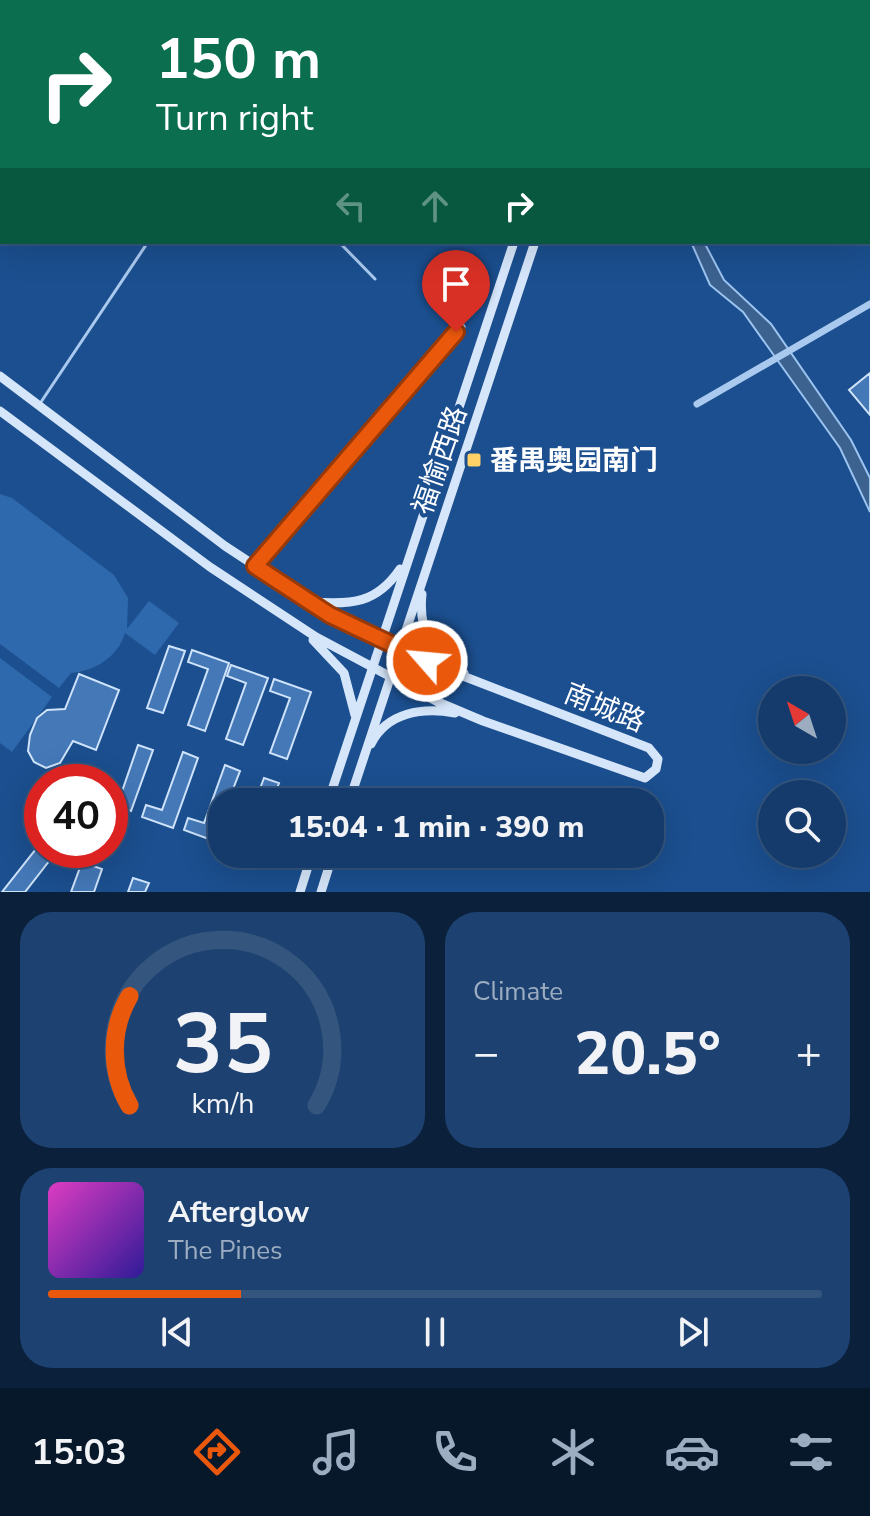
<!DOCTYPE html>
<html lang="en">
<head>
<meta charset="utf-8">
<style>
  :root { --surface:#143b6b; --page:#1d4271; --text:#f1f3f6; --muted:#9dadc1; --line:#33557e; --accent:#ea580c }
  body { margin:0; font-family:"Nunito Sans","Noto Sans SC",sans-serif; background:var(--page); color:var(--text); height:100vh; display:flex; flex-direction:column; font-size:30px; white-space:nowrap }
  * { box-sizing:border-box; margin:0 }
  p { font-size:26px; color:var(--muted) }
  .icon { flex:none; width:44px; height:44px; fill:none; stroke:currentColor; stroke-width:2; stroke-linecap:round; stroke-linejoin:round }
  .map { position:relative; height:892px; overflow:hidden }
  .details { display:flex; flex-direction:column; gap:20px; padding:20px; background:#0b203b; flex:1 }
  .details>* { flex:none }
  .banner { position:absolute; left:0px; top:0px; width:870px; height:244px; box-shadow:0 8px 32px #0002,0 0 0 2px var(--line); background:#0b6e4f; color:#fff; overflow:hidden }
  .needle { width:52px; rotate:321deg }
  .controls { position:absolute; left:758px; top:676px; display:grid; gap:16px }
  .controls a { display:grid; place-items:center; width:88px; height:88px; border-radius:50%; background:var(--surface); box-shadow:0 8px 32px #0002,0 0 0 2px var(--line); font-size:40px }
  .speed { position:absolute; left:24px; top:764px; display:flex; gap:16px; font-size:40px; font-weight:700; text-align:center }
  .speed>* { display:grid; place-content:center; width:104px; height:104px; border-radius:50%; background:var(--surface); box-shadow:0 8px 32px #0002,0 0 0 2px var(--line); line-height:1 }
  .speed .limit { border:12px solid #d22; background:#fff; color:#111 }
  .pin { position:absolute; display:grid; place-items:center; width:68px; height:68px; color:#fff; margin:-82px -34px; border-radius:50% 50% 50% 0; rotate:-45deg; box-shadow:0 0 8px #0007 }
  .pin .icon { rotate:45deg }
  .me { position:absolute; width:88px; margin:-44px; rotate:297deg; stroke-linejoin:round; filter:drop-shadow(0 0 6px #0008) }
  .turn { display:flex; align-items:center; gap:28px; height:168px; padding:0 24px; font-size:36px }
  .turn .icon { width:104px; height:104px; stroke-width:2.5 }
  .turn b { display:block; font-size:56px; line-height:68px }
  .lanes { display:flex; align-items:center; height:76px; padding:0 24px; background:#0003; justify-content:center; gap:40px; direction:ltr }
  .lanes .off { opacity:.35 }
  .big { font-size:60px; font-weight:800; line-height:1.1 }
  .details .widget { flex:1; display:flex; flex-direction:column; justify-content:center; gap:12px; min-width:0; padding:0 28px; border-radius:32px; background:var(--page) }
  .details .dial { align-items:center; gap:0 }
  .dial svg { height:208px; overflow:visible; fill:none; stroke:var(--line); stroke-width:7; stroke-linecap:round; text-anchor:middle }
  .dial text { fill:var(--text); stroke:none }
  .song { display:flex; align-items:center; gap:24px }
  .cover { width:96px; height:96px; border-radius:12px; background:linear-gradient(135deg,hsl(310 70% 55%),hsl(250 70% 35%)) }
  .played { height:8px; border-radius:4px; background:linear-gradient(90deg,var(--accent) 25%,var(--line) 25%) }
  .keys { display:flex; justify-content:space-around; direction:ltr }
  .heat { display:flex; justify-content:space-between; align-items:center; font-size:44px; direction:ltr }
  .details .tiles { flex:1; display:grid; gap:20px; grid-template-columns:1fr 1fr }
  .widget:last-child { grid-column:span 2 }
  .trip { position:absolute; left:208px; top:788px; width:456px; height:80px; border-radius:32px; background:var(--surface); box-shadow:0 8px 32px #0002,0 0 0 2px var(--line); font-weight:800; line-height:80px; text-align:center }
  .tab-bar { display:flex; height:128px; justify-content:space-around; align-items:center; background:#08182b; color:var(--muted) }
  .tab-bar .icon { width:56px; height:56px }
  .tab-bar .selected { color:var(--accent) }
  .tab-bar b { font-size:36px; color:var(--text) }
  .map>svg:first-child { display:block }
</style>
</head>
<body>
<div class="map">
<svg width="870" height="892" viewBox="0 0 870 892">
  <rect width="100%" height="100%" fill="#1b4f8f"/>
  <path fill="#2e69ad" d="M0,494L12,498L114,575L128,598L127,629L149,601L179,623L155,655L125,633C118,657 95,671 71,673L59,688L0,644Z
    M0,658L52,697L12,752L0,743Z"/>
  <path fill="#3c6290" stroke="#9cc4f0" stroke-width="2" d="M691,242H704L724,280L771,324L851,440L870,478V512L840,448L743,312L710,285Z"/>
  <path fill="#4478b7" stroke="#cfe3fa" stroke-width="2" d="M870,373V415L849,390Z
    M169,646L185,651L163,713L147,708Z
    M192,650L229,663L205,731L188,725L208,669L188,662Z
    M231,665L268,678L243,745L226,739L246,683L227,676Z
    M79,674L119,690L96,750L73,741L60,763L46,768L34,762L28,751L30,735L37,718L47,710L65,709Z
    M274,679L311,692L287,759L270,753L290,698L270,691Z
    M138,745L153,750L131,811L117,806Z
    M183,752L198,758L173,828L142,817L146,805L162,810Z
    M225,765L240,771L228,802H222V819L214,841L184,830L188,818L204,823Z
    M264,778L279,783L272,802H255Z
    M36,849L50,860L25,892H2Z
    M82,862L102,869L94,892H71Z
    M133,878L149,883L145,892H128Z"/>
  <g fill="none" stroke-linecap="round" stroke-linejoin="round">
    <path stroke="#a9c9ee" stroke-width="3" d="M175,0L176,2
      M339,242L375,279
      M41,402L148,242"/>
    <path stroke="#a9c9ee" stroke-width="7" d="M824,2L827,0
      M868,140L870,139
      M697,404L870,304
      M255,566L462,327"/>
    <path stroke="#d6e6fa" stroke-width="9" d="M596,2V0
      M618,2V0
      M0,376L225,546L330,615L450,671L649,748L658,759L656,769L645,778L483,721L438,702L316,637L210,567L0,411
      M422,594C418,632 432,652 464,673
      M313,602C352,605 377,603 400,569
      M313,640L344,673L355,715
      M371,744C387,712 423,707 455,713
      M328,802L514,242
      M349,802L535,242
      M300,892L312,854
      M321,892L333,854"/>
  </g>
  <g fill="none" stroke-linecap="round" stroke-linejoin="round">
    <g stroke="#983908" stroke-width="20">
      <path id="route" d="M427,661L330,615L255,566L456,332"/>
    </g>
    <use href="#route" stroke="#ea580c" stroke-width="14"/>
  </g>
  <rect fill="#ffd166" stroke="#1b4f8f" stroke-width="3" x="466" y="452" width="16" height="16" rx="4"/>
  <g text-anchor="middle" stroke-width="8" stroke-linejoin="round" paint-order="stroke">
    <g font-size="28" fill="#fff" stroke="#1b4f8f">
      <text transform="translate(439 460) rotate(-71)" y="10">福愉西路</text>
      <text transform="translate(605 707) rotate(22)" y="10">南城路</text>
    </g>
    <g font-size="28" font-weight="bold" fill="#fff" stroke="#1b4f8f" text-anchor="start">
      <text x="490" y="470">番禺奥园南门</text>
    </g>
  </g>
</svg>
<div class="controls">
<a><svg class="needle" viewBox="-14 -14 28 28"><path d="M0-13l5 13h-10z" fill="#e53935"/><path d="M0 13l5-13h-10z" fill="#9dadc1"/></svg></a>
<a><svg class="icon" aria-label="search" viewBox="0 0 24 24"><circle cx="10" cy="10" r="6"/><path d="M15 15l6 6"/></svg></a>
</div>
<div class="speed"><div class="limit">40</div></div>
<div class="pin" style="left:456px;top:332px;background:#d93025"><svg class="icon" aria-label="arrive" viewBox="0 0 24 24"><path d="M6 21V4h12l-3 4 3 4H6"/></svg></div>
<svg class="me" style="left:427px;top:661px" viewBox="-20 -20 40 40"><circle r="17" fill="#ea580c" stroke="#fff" stroke-width="3"/><path d="M0-11L8 9 0 5-8 9z" fill="#fff"/></svg>
<div class="trip">15:04 · 1 min · 390 m</div>
<div class="banner">
<div class="turn"><svg class="icon" aria-label="right" viewBox="0 0 24 24"><path d="M7 20v-9h11M14 6l5 5-5 5"/></svg><div><b>150 m</b>Turn right</div></div>
<div class="lanes"><svg class="icon off" aria-label="left" viewBox="0 0 24 24"><path d="M17 20v-9H6M10 6l-5 5 5 5"/></svg><svg class="icon off" aria-label="ahead" viewBox="0 0 24 24"><path d="M12 20V5M6 11l6-6 6 6"/></svg><svg class="icon" aria-label="right" viewBox="0 0 24 24"><path d="M7 20v-9h11M14 6l5 5-5 5"/></svg></div>
</div>
</div>
<section class="details">
<div class="tiles">
<div class="widget dial"><svg viewBox="0 0 100 80">
<path d="M14 69A42 42 0 1 1 86 69"/>
<path d="M14 69A42 42 0 0 1 14 27" stroke="#ea580c"/>
<text x="50" y="56" font-size="32" font-weight="700">35</text>
<text x="50" y="72" font-size="11">km/h</text>
</svg></div>
<div class="widget"><p>Climate</p>
<div class="heat"><a>−</a><b class="big">20.5°</b><a>+</a></div>
</div>
<div class="widget">
<div class="song"><i class="cover"></i><div><b>Afterglow</b><p>The Pines</p></div></div>
<div class="played"></div>
<div class="keys"><svg class="icon" aria-label="previous" viewBox="0 0 24 24"><path d="M18 5L8 12l10 7zM5 5v14"/></svg><svg class="icon" aria-label="pause" viewBox="0 0 24 24"><path d="M8 5v14M16 5v14"/></svg><svg class="icon" aria-label="next" viewBox="0 0 24 24"><path d="M6 5l10 7-10 7zM19 5v14"/></svg></div>
</div>
</div>
</section>
<nav class="tab-bar">
<b>15:03</b>
<svg class="icon selected" aria-label="directions" viewBox="0 0 24 24"><path d="M12 3l9 9-9 9-9-9zM9 14v-3h6M13 9l2 2-2 2"/></svg>
<svg class="icon" aria-label="music" viewBox="0 0 24 24"><path d="M9 18V5l10-2v13"/><circle cx="6" cy="18" r="3"/><circle cx="16" cy="16" r="3"/></svg>
<svg class="icon" aria-label="phone" viewBox="0 0 24 24"><path d="M5 4h4l2 5-3 2q2 4 5 5l2-3 5 2v4C11 20 4 13 5 4z"/></svg>
<svg class="icon" aria-label="climate" viewBox="0 0 24 24"><path d="M12 3v18M4 7l16 10M4 17L20 7"/></svg>
<svg class="icon" aria-label="car" viewBox="0 0 24 24"><path d="M5 17H2v-5l4-1 3-4h7l3 4 3 1v5h-3M9 17h6M6 11h13"/><circle cx="7" cy="17" r="2"/><circle cx="17" cy="17" r="2"/></svg>
<svg class="icon" aria-label="filters" viewBox="0 0 24 24"><path d="M4 7h16M4 17h16"/><circle cx="9" cy="7" r="2"/><circle cx="15" cy="17" r="2"/></svg>
</nav>
</body>
</html>
